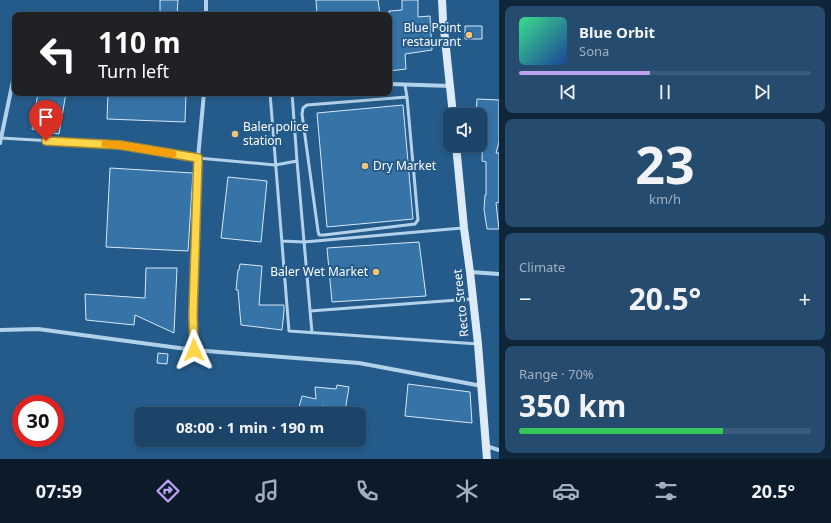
<!DOCTYPE html>
<html lang="en">
<head>
<meta charset="utf-8">
<style>
  :root { --surface:#1c4468; --page:#254b6e; --text:#f1f3f6; --muted:#a0b0c0; --line:#3a5c7c; --accent:#bca0f2 }
  body { margin:0; font-family:"Noto Sans",sans-serif; background:var(--page); color:var(--text); height:100vh; display:flex; flex-direction:column; font-size:15px; white-space:nowrap }
  * { box-sizing:border-box; margin:0 }
  p { font-size:13px; color:var(--muted) }
  .icon { flex:none; width:22px; height:22px; fill:none; stroke:currentColor; stroke-width:2; stroke-linecap:round; stroke-linejoin:round }
  .map { position:relative; flex:1; overflow:hidden }
  .details { display:flex; flex-direction:column; gap:6px; padding:6px; background:#0f2539; width:332px }
  .details>* { flex:none }
  .guide { position:absolute; left:12px; top:12px; width:380px; height:84px; border-radius:8px; box-shadow:0 2px 6px #0003,0 0 0 1px var(--line); background:#202124; color:#fff; overflow:hidden }
  .fabs { position:absolute; left:443px; top:108px; display:grid; gap:8px }
  .fabs a { display:grid; place-items:center; width:44px; height:44px; border-radius:8px; background:var(--surface); box-shadow:0 2px 6px #0003,0 0 0 1px var(--line); font-size:20px }
  .speed { position:absolute; left:12px; top:395px; display:flex; gap:8px; font-size:20px; font-weight:700; text-align:center }
  .speed>* { display:grid; place-content:center; width:52px; height:52px; border-radius:50%; background:var(--surface); box-shadow:0 2px 6px #0003,0 0 0 1px var(--line); line-height:1 }
  .speed .limit { border:6px solid #d22; background:#fff; color:#111 }
  .pin { position:absolute; display:grid; place-items:center; width:34px; height:34px; color:#fff; margin:-41px -17px; border-radius:50% 50% 50% 0; rotate:-45deg; box-shadow:0 0 4px #0007 }
  .pin .icon { rotate:45deg }
  .me { position:absolute; width:44px; margin:-22px; rotate:359deg; stroke-linejoin:round; filter:drop-shadow(0 0 3px #0008) }
  .turn { display:flex; align-items:center; gap:14px; height:84px; padding:0 20px; font-size:18px }
  .turn .icon { width:52px; height:52px; stroke-width:2.5 }
  .turn b { display:block; font-size:28px; line-height:34px }
  .big { font-size:30px; font-weight:700; line-height:1.1 }
  .details .card { flex:1; display:flex; flex-direction:column; justify-content:center; gap:6px; min-width:0; padding:0 14px; border-radius:8px; background:var(--page) }
  .details .dial { align-items:center; gap:0 }
  .dial b { font-size:52px; line-height:1 }
  .song { display:flex; align-items:center; gap:12px }
  .cover { width:48px; height:48px; border-radius:6px; background:linear-gradient(135deg,hsl(150 70% 55%),hsl(220 70% 35%)) }
  .played { height:4px; border-radius:2px; background:linear-gradient(90deg,var(--accent) 45%,var(--line) 45%) }
  .keys { display:flex; justify-content:space-around; direction:ltr }
  .heat { display:flex; justify-content:space-between; align-items:center; font-size:22px; direction:ltr }
  .charge { height:6px; border-radius:3px; background:linear-gradient(90deg,#34c759 70%,var(--line) 0) }
  .trip { position:absolute; left:134px; top:407px; width:232px; height:40px; border-radius:8px; background:var(--surface); box-shadow:0 2px 6px #0003,0 0 0 1px var(--line); font-weight:700; line-height:40px; text-align:center }
  .dock { display:flex; height:64px; justify-content:space-around; align-items:center; background:#0b1b2a; color:var(--muted) }
  .dock .icon { width:28px; height:28px }
  .dock .selected { color:var(--accent) }
  .dock b { font-size:18px; color:var(--text) }
  main { display:flex; flex:1; min-height:0 }
  .map>svg:first-child { display:block }
</style>
</head>
<body>
<main>
<div class="map">
<svg width="499" height="459" viewBox="0 0 499 459">
  <rect width="100%" height="100%" fill="#255b8a"/>
  <path fill="#3673a7" stroke="#d7e9f7" d="M160,0H178L177,15H160Z
    M316,0H378L380,15H317Z
    M402,0H418V17L430,16L432,50L405,54L406,69L389,71V11L402,10Z
    M465,26H482V39H465Z
    M38,93H66L59,134L32,129Z
    M108,93H186L185,122L107,119Z
    M477,99L499,100V142L496,153H499V202L496,203L499,229H487L484,209L485,195H486V162L482,161L483,119H480V115H476Z
    M403,105L413,219L327,227L317,113Z
    M110,168L193,173L188,251L106,247Z
    M228,177L267,181L261,242L221,238Z
    M419,242L426,296L332,302L327,248Z
    M240,264L262,266L259,305H284V311L282,330L241,325L238,290H236L238,270H239Z
    M146,268H177L174,333L135,315L134,325L86,320L85,294L145,298Z
    M158,353L168,354L167,364L157,363Z
    M408,384L470,392L472,423L405,416Z
    M337,385L349,387L345,411L322,406L320,414H313L298,411L302,396L316,399L315,387L336,389Z"/>
  <g fill="none" stroke-linecap="round" stroke-linejoin="round">
    <path stroke="#b2d1ea" stroke-width="3" d="M405,85L407,97L418,220L415,224L324,235H319L318,231L302,114L303,108L307,105L407,97
      M270,93L289,331L478,344
      M292,93L297,161L312,333
      M1,138L120,145L198,158L275,165L297,161
      M282,241L304,242L462,228
      M310,311L471,299"/>
    <path stroke="#b2d1ea" stroke-width="4" d="M206,15V0
      M389,84L451,86
      M0,143L15,71
      M470,272L499,274
      M0,330L38,329L97,337L194,350L359,363L482,386
      M194,350L193,314L198,158L204,93
      M486,446L499,450"/>
    <path stroke="#ddebf8" stroke-width="8" d="M442,0L443,20L453,115
      M456,145L464,228L470,272L478,344L487,459"/>
  </g>
  <g fill="none" stroke-linecap="round" stroke-linejoin="round">
    <g stroke="#a68a30" stroke-width="10">
      <path id="route" d="M46,141L120,145L198,158L193,314L194,350"/>
    </g>
    <use href="#route" stroke="#ffd54a" stroke-width="7"/>
    <path stroke="#f59e0b" stroke-width="7" d="M105,144L120,145L173,154"/>
  </g>
  <g fill="#f3c377" stroke="#255b8a" stroke-width="1.5">
    <circle cx="469" cy="35" r="4"/>
    <circle cx="235" cy="134" r="4"/>
    <circle cx="365" cy="166" r="4"/>
    <circle cx="376" cy="272" r="4"/>
  </g>
  <g text-anchor="middle" stroke-width="4" stroke-linejoin="round" paint-order="stroke">
    <g font-size="12" fill="#fff" stroke="#255b8a" text-anchor="end">
      <text x="461" y="32">Blue Point<tspan x="461" dy="14">restaurant</tspan></text>
      <text x="243" y="131" text-anchor="start">Baler police<tspan x="243" dy="14">station</tspan></text>
      <text x="373" y="170" text-anchor="start">Dry Market</text>
      <text x="368" y="276">Baler Wet Market</text>
    </g>
    <g font-size="12" fill="#fff" stroke="#255b8a">
      <text transform="translate(461 303) rotate(-96)" y="4">Recto Street</text>
    </g>
  </g>
</svg>
<div class="fabs">
<a><svg class="icon" aria-label="sound" viewBox="0 0 24 24"><path d="M4 9h4l5-4v14l-5-4H4zM17 9q2 3 0 6"/></svg></a>
</div>
<div class="speed"><div class="limit">30</div></div>
<div class="pin" style="left:46px;top:141px;background:#d93025"><svg class="icon" aria-label="arrive" viewBox="0 0 24 24"><path d="M6 21V4h12l-3 4 3 4H6"/></svg></div>
<svg class="me" style="left:194px;top:350px" viewBox="-20 -20 40 40"><path d="M0-17L14 15 0 8-14 15z" fill="#ffd54a" stroke="#fff" stroke-width="4"/></svg>
<div class="trip">08:00 · 1 min · 190 m</div>
<div class="guide">
<div class="turn"><svg class="icon" aria-label="left" viewBox="0 0 24 24"><path d="M17 20v-9H6M10 6l-5 5 5 5"/></svg><div><b>110 m</b>Turn left</div></div>
</div>
</div>
<section class="details">
<div class="card">
<div class="song"><i class="cover"></i><div><b>Blue Orbit</b><p>Sona</p></div></div>
<div class="played"></div>
<div class="keys"><svg class="icon" aria-label="previous" viewBox="0 0 24 24"><path d="M18 5L8 12l10 7zM5 5v14"/></svg><svg class="icon" aria-label="pause" viewBox="0 0 24 24"><path d="M8 5v14M16 5v14"/></svg><svg class="icon" aria-label="next" viewBox="0 0 24 24"><path d="M6 5l10 7-10 7zM19 5v14"/></svg></div>
</div>
<div class="card dial"><b>23</b><p>km/h</p></div>
<div class="card"><p>Climate</p>
<div class="heat"><a>−</a><b class="big">20.5°</b><a>+</a></div>
</div>
<div class="card"><p>Range · 70%</p><b class="big">350 km</b><div class="charge"></div></div>
</section>
</main>
<nav class="dock">
<b>07:59</b>
<svg class="icon selected" aria-label="directions" viewBox="0 0 24 24"><path d="M12 3l9 9-9 9-9-9zM9 14v-3h6M13 9l2 2-2 2"/></svg>
<svg class="icon" aria-label="music" viewBox="0 0 24 24"><path d="M9 18V5l10-2v13"/><circle cx="6" cy="18" r="3"/><circle cx="16" cy="16" r="3"/></svg>
<svg class="icon" aria-label="phone" viewBox="0 0 24 24"><path d="M5 4h4l2 5-3 2q2 4 5 5l2-3 5 2v4C11 20 4 13 5 4z"/></svg>
<svg class="icon" aria-label="climate" viewBox="0 0 24 24"><path d="M12 3v18M4 7l16 10M4 17L20 7"/></svg>
<svg class="icon" aria-label="car" viewBox="0 0 24 24"><path d="M5 17H2v-5l4-1 3-4h7l3 4 3 1v5h-3M9 17h6M6 11h13"/><circle cx="7" cy="17" r="2"/><circle cx="17" cy="17" r="2"/></svg>
<svg class="icon" aria-label="filters" viewBox="0 0 24 24"><path d="M4 7h16M4 17h16"/><circle cx="9" cy="7" r="2"/><circle cx="15" cy="17" r="2"/></svg>
<b>20.5°</b>
</nav>
</body>
</html>
